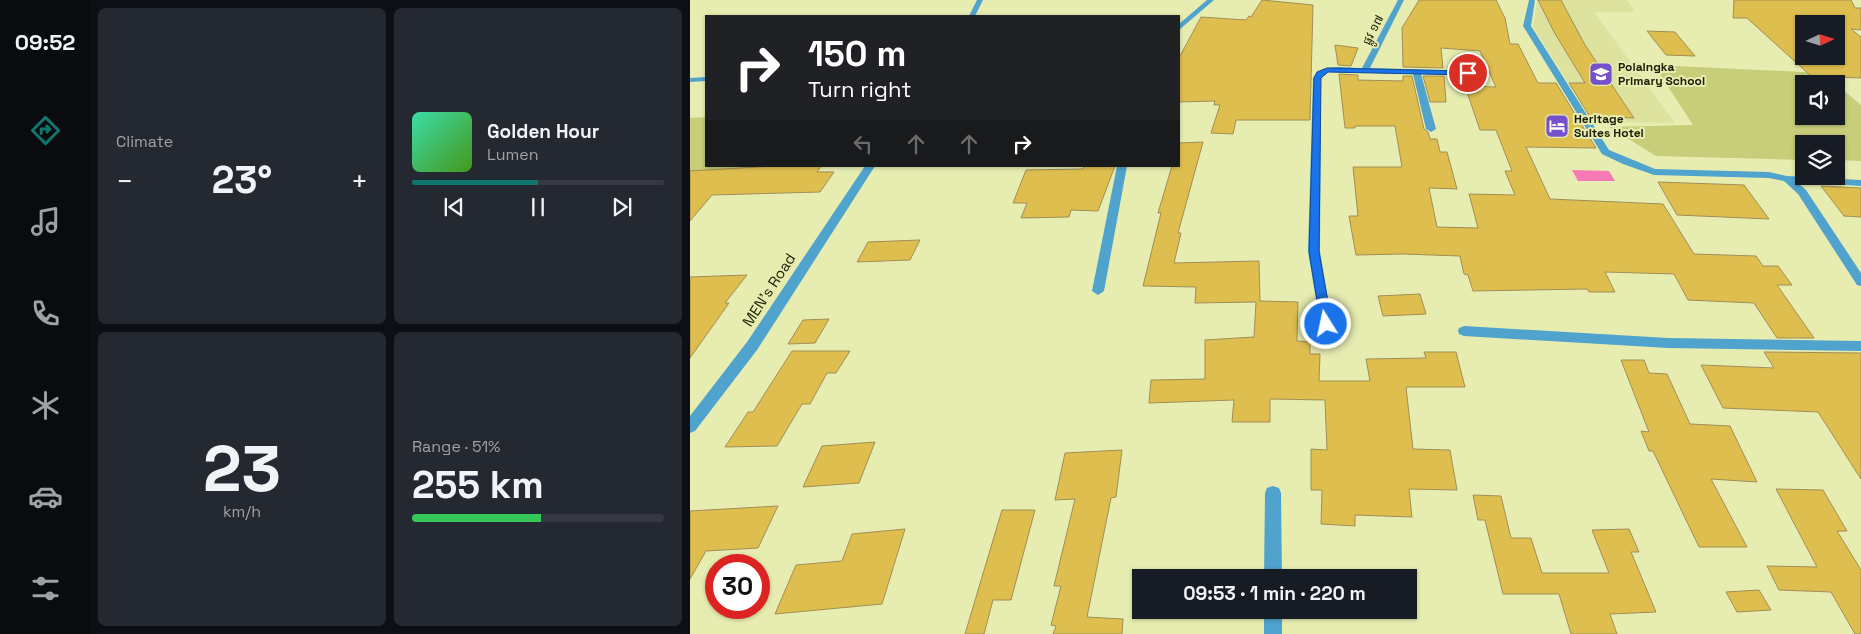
<!DOCTYPE html>
<html lang="en">
<head>
<meta charset="utf-8">
<style>
  :root { --surface:#171b24; --page:#242831; --text:#f1f3f6; --muted:#9ea1a6; --line:#363941; --accent:#0f766e }
  body { margin:0; font-family:"Space Grotesk","Noto Sans Khmer",sans-serif; background:var(--page); color:var(--text); height:100vh; display:flex; flex-direction:column; font-size:19px; white-space:nowrap }
  * { box-sizing:border-box; margin:0 }
  p { font-size:16px; color:var(--muted) }
  .icon { flex:none; width:28px; height:28px; fill:none; stroke:currentColor; stroke-width:2; stroke-linecap:round; stroke-linejoin:round }
  .map { position:relative; flex:1; overflow:hidden }
  .drawer { display:flex; flex-direction:column; gap:8px; padding:8px; background:#0d0f14; width:600px }
  .drawer>* { flex:none }
  .top-card { position:absolute; left:15px; top:15px; width:475px; height:152px; border-radius:0px; box-shadow:0 1px 4px #0004; background:#202124; color:#fff; overflow:hidden }
  .needle { width:32px; rotate:86deg }
  .tools { position:absolute; left:1105px; top:15px; display:grid; gap:10px }
  .tools a { display:grid; place-items:center; width:50px; height:50px; border-radius:0px; background:var(--surface); box-shadow:0 1px 4px #0004; font-size:25px }
  .speed { position:absolute; left:15px; top:554px; display:flex; gap:10px; font-size:25px; font-weight:700; text-align:center }
  .speed>* { display:grid; place-content:center; width:65px; height:65px; border-radius:50%; background:var(--surface); box-shadow:0 1px 4px #0004; line-height:1 }
  .speed .limit { border:8px solid #d22; background:#fff; color:#111 }
  .pin { position:absolute; display:grid; place-items:center; width:42px; height:42px; color:#fff; margin:-21px; border:2px solid #fff; border-radius:50%; box-shadow:0 1px 5px #0007 }
  .me { position:absolute; width:55px; margin:-28px; rotate:350deg; stroke-linejoin:round; filter:drop-shadow(0 0 4px #0008) }
  .turn { display:flex; align-items:center; gap:18px; height:105px; padding:0 20px; font-size:22px }
  .turn .icon { width:65px; height:65px; stroke-width:2.5 }
  .turn b { display:block; font-size:35px; line-height:42px }
  .lanes { display:flex; align-items:center; height:48px; padding:0 20px; background:#0003; justify-content:center; gap:25px; direction:ltr }
  .lanes .off { opacity:.35 }
  .big { font-size:38px; font-weight:700; line-height:1.1 }
  .drawer .tile { flex:1; display:flex; flex-direction:column; justify-content:center; gap:8px; min-width:0; padding:0 18px; border-radius:8px; background:var(--page) }
  .drawer .dial { align-items:center; gap:0 }
  .dial b { font-size:65px; line-height:1 }
  .song { display:flex; align-items:center; gap:15px }
  .cover { width:60px; height:60px; border-radius:8px; background:linear-gradient(135deg,hsl(160 70% 55%),hsl(100 70% 35%)) }
  .played { height:5px; border-radius:2px; background:linear-gradient(90deg,var(--accent) 50%,var(--line) 50%) }
  .keys { display:flex; justify-content:space-around; direction:ltr }
  .heat { display:flex; justify-content:space-between; align-items:center; font-size:28px; direction:ltr }
  .charge { height:8px; border-radius:4px; background:linear-gradient(90deg,#34c759 51%,var(--line) 0) }
  .drawer .tiles { flex:1; display:grid; gap:8px; grid-template-columns:repeat(2,1fr) }
  .trip { position:absolute; left:442px; top:569px; width:285px; height:50px; border-radius:0px; background:var(--surface); box-shadow:0 1px 4px #0004; font-weight:700; line-height:50px; text-align:center }
  main { display:flex; flex:1; min-height:0 }
  .dock { display:flex; flex-direction:column; width:90px; justify-content:space-around; align-items:center; background:#090b0e; color:var(--muted) }
  .dock .icon { width:35px; height:35px }
  .dock .active { color:var(--accent) }
  .dock b { font-size:22px; color:var(--text) }
  .map>svg:first-child { display:block }
</style>
</head>
<body>
<main>
<nav class="dock">
<b>09:52</b>
<svg class="icon active" aria-label="directions" viewBox="0 0 24 24"><path d="M12 3l9 9-9 9-9-9zM9 14v-3h6M13 9l2 2-2 2"/></svg>
<svg class="icon" aria-label="music" viewBox="0 0 24 24"><path d="M9 18V5l10-2v13"/><circle cx="6" cy="18" r="3"/><circle cx="16" cy="16" r="3"/></svg>
<svg class="icon" aria-label="phone" viewBox="0 0 24 24"><path d="M5 4h4l2 5-3 2q2 4 5 5l2-3 5 2v4C11 20 4 13 5 4z"/></svg>
<svg class="icon" aria-label="climate" viewBox="0 0 24 24"><path d="M12 3v18M4 7l16 10M4 17L20 7"/></svg>
<svg class="icon" aria-label="car" viewBox="0 0 24 24"><path d="M5 17H2v-5l4-1 3-4h7l3 4 3 1v5h-3M9 17h6M6 11h13"/><circle cx="7" cy="17" r="2"/><circle cx="17" cy="17" r="2"/></svg>
<svg class="icon" aria-label="filters" viewBox="0 0 24 24"><path d="M4 7h16M4 17h16"/><circle cx="9" cy="7" r="2"/><circle cx="15" cy="17" r="2"/></svg>
</nav>
<section class="drawer">
<div class="tiles">
<div class="tile"><p>Climate</p>
<div class="heat"><a>−</a><b class="big">23°</b><a>+</a></div>
</div>
<div class="tile">
<div class="song"><i class="cover"></i><div><b>Golden Hour</b><p>Lumen</p></div></div>
<div class="played"></div>
<div class="keys"><svg class="icon" aria-label="previous" viewBox="0 0 24 24"><path d="M18 5L8 12l10 7zM5 5v14"/></svg><svg class="icon" aria-label="pause" viewBox="0 0 24 24"><path d="M8 5v14M16 5v14"/></svg><svg class="icon" aria-label="next" viewBox="0 0 24 24"><path d="M6 5l10 7-10 7zM19 5v14"/></svg></div>
</div>
<div class="tile dial"><b>23</b><p>km/h</p></div>
<div class="tile"><p>Range · 51%</p><b class="big">255 km</b><div class="charge"></div></div>
</div>
</section>
<div class="map">
<svg width="1171" height="634" viewBox="0 0 1171 634">
  <rect width="100%" height="100%" fill="#e7edb0"/>
  <path fill="#dde39e" d="M847,0H937L945,12H904L985,123L903,122L843,27Z"/>
  <path fill="#c7cd78" d="M964,65L1133,73L1146,84H1114V116H1146V84L1171,105V161L1146,160V144H1114V160L966,156L919,127L1003,125Z
    M16,117V166H70L60,178L0,181V118Z"/>
  <path fill="#f779b5" d="M882,170L919,171L925,181H888Z"/>
  <path fill="#dfbe50" stroke="#a08e55" fill-rule="evenodd" d="M572,0L623,5L620,120H546L543,134L521,133L530,105H524L525,101L489,102V58L511,17L556,20L559,16L561,17Z
    M729,0H806L815,18L820,44H828L848,83H866L906,148L836,147L860,199L973,204L1004,254L1066,256L1073,266H1088L1102,285H1087L1124,338H1087L1064,303L998,300L984,274L915,272L925,292H899L897,289L783,291L778,275L774,274L770,256L713,254L666,255L659,216H668L663,167H712L705,126H665V128H655L649,74L668,75V80L713,81V76H722L734,129L738,132L740,139H747L750,152H757L767,189L739,188L747,227L788,228L779,194L825,195L815,171H822L806,130H790L775,86L806,87L790,51L751,48L753,68L713,67L712,28Z
    M848,0H871L895,45L944,118L900,117L879,83H895L864,32Z
    M1044,0H1161L1165,8H1171V30L1161,29L1171,37V78L1121,76L1057,18H1043ZM1114,24H1146V56H1114Z
    M957,31L985,32L1005,56L976,55Z
    M645,45L668,48L661,66L648,65Z
    M733,76H754L756,102H740Z
    M513,142L488,233H491L484,263L569,261L570,301L608,302L607,341L620,342V354H630L629,381H680L676,359L736,358L734,352H766L775,387H716L723,449L760,450L767,490L719,489L722,517L665,515V526L631,524L632,490H621V449L637,450L635,400L580,399V422H542L544,400L459,403L461,380L515,379V340L564,337L566,302L505,303L506,287L453,286L471,213H468L482,166H489V143Z
    M84,166H131L127,172H144L130,192L22,195L0,221V171Z
    M394,166H425L408,211L381,210L379,217L331,218L337,203H323L336,170L393,169Z
    M968,182L1054,185L1079,219L987,215Z
    M1131,186L1171,188V217L1154,216Z
    M230,240L220,260L167,262L178,242Z
    M57,275L35,303H39L0,358V277Z
    M730,294L736,314L693,316L688,296Z
    M139,319L125,343L98,344L113,320Z
    M102,351H160L146,373H137L120,404H112L87,446L35,447L58,412H63Z
    M1074,352L1171,353V479L1128,412L1033,408L1011,365L1084,368Z
    M931,360H954L959,373L977,374L1000,424L1040,426L1067,482L1021,479L1057,547H1009L963,451H959L951,431L959,432Z
    M185,442L169,483L113,487L132,446Z
    M432,450L426,497L421,498L397,617L433,619L432,634H363L366,626L361,625L371,586H364L385,499L365,500L375,453Z
    M1086,489L1133,490L1157,531H1147L1171,570V634H1165L1141,592L1089,590L1077,566L1127,567Z
    M783,495L811,496L821,538H841L852,573H919L902,530L939,529L949,552H941L966,612L920,614L927,634H881L869,594H813L795,520H788Z
    M88,506L68,548L16,551L0,579V511Z
    M312,510H345L321,600H303L294,634H275Z
    M215,529L192,604L85,614L106,565L152,561L162,534Z
    M1069,590L1081,610L1047,612L1036,592Z"/>
  <g fill="none" stroke-linecap="round" stroke-linejoin="round">
    <path fill="#4fa3cd" fill-rule="evenodd" d="M287,0H293L285,16H279Z
      M517,0H524L489,30V24Z
      M708,0H714L680,68L779,71L783,73L779,75L731,74L746,129L741,132L736,129L723,74L638,72L631,78L630,251L642,324L640,327H632L630,324L618,251L623,78C633,62 656,68 672,68Z
      M16,77V81L0,82V78Z
      M175,166H185L67,350L5,431L0,433V416L57,342Z
      M427,166H437L414,291L408,295L402,291Z
      M1097,176L1171,180V186L1093,181V177Z
      M774,326L978,338L1171,341V351L978,348L774,336L769,334L768,331L769,328Z
      M583,486L589,488L591,493L592,578H574L575,493L577,488Z
      M574,610H592V634H574Z"/>
    <path fill="#4fa3cd" fill-rule="evenodd" d="M839,0H845L841,26L919,150L965,169L1079,172L1101,177L1116,190L1171,273V286L1167,285L1108,194L1094,181L1079,178L964,175L933,164L912,154L833,26Z"/>
  </g>
  <path fill="#1a73e8" stroke="#114b97" d="M637,68L778,71L782,73L778,75L638,72L631,78L629,252L642,324L636,328L631,324L619,252L624,78L627,72Z"/>
  <defs>
    <g id="school-square" transform="scale(1.25)"><rect x="-9" y="-9" width="18" height="18" rx="4" fill="#7552cc" stroke="#e7edb0"/><path d="M0-5L7-2L0 1L-7-2ZM-4 1L0 2.5L4 1V4Q0 6-4 4Z" fill="#fff"/></g>
    <g id="hotel-square" transform="scale(1.25)"><rect x="-9" y="-9" width="18" height="18" rx="4" fill="#7552cc" stroke="#e7edb0"/><path d="M-6-4.5h1.5V1H6V5H4.5V3h-9V5H-6ZM-4 0a1.8 1.8 0 1 1 3.6 0ZM.5 0V-2.5h3Q6-2.5 6 0Z" fill="#fff"/></g>
  </defs>
  <g fill-rule="evenodd">
    <use href="#school-square" x="911" y="74"/>
    <use href="#hotel-square" x="867" y="126"/>
  </g>
  <g text-anchor="middle" stroke-width="4" stroke-linejoin="round" paint-order="stroke">
    <g font-size="12" fill="#1c1e06" stroke="#e7edb0">
      <text transform="translate(683 30) rotate(-63)" y="4">ផ្លូវ ១៧</text>
    </g>
    <g font-size="12" font-weight="bold" fill="#1c1e06" stroke="#e7edb0" text-anchor="start">
      <text x="928" y="71">Polaingka<tspan x="928" dy="14">Primary School</tspan></text>
      <text x="884" y="123">Heritage<tspan x="884" dy="14">Suites Hotel</tspan></text>
    </g>
    <g font-size="15" fill="#1c1e06" stroke="#e7edb0">
      <text transform="translate(79 290) rotate(-57)" y="5">MEN's Road</text>
    </g>
  </g>
</svg>
<div class="tools">
<a><svg class="needle" viewBox="-14 -14 28 28"><path d="M0-13l5 13h-10z" fill="#e53935"/><path d="M0 13l5-13h-10z" fill="#9ea1a6"/></svg></a>
<a><svg class="icon" aria-label="sound" viewBox="0 0 24 24"><path d="M4 9h4l5-4v14l-5-4H4zM17 9q2 3 0 6"/></svg></a>
<a><svg class="icon" aria-label="layers" viewBox="0 0 24 24"><path d="M12 4l9 5-9 5-9-5zM3 14l9 5 9-5"/></svg></a>
</div>
<div class="speed"><div class="limit">30</div></div>
<div class="pin" style="left:778px;top:73px;background:#d93025"><svg class="icon" aria-label="arrive" viewBox="0 0 24 24"><path d="M6 21V4h12l-3 4 3 4H6"/></svg></div>
<svg class="me" style="left:636px;top:324px" viewBox="-20 -20 40 40"><circle r="17" fill="#1a73e8" stroke="#fff" stroke-width="3"/><path d="M0-11L8 9 0 5-8 9z" fill="#fff"/></svg>
<div class="trip">09:53 · 1 min · 220 m</div>
<div class="top-card">
<div class="turn"><svg class="icon" aria-label="right" viewBox="0 0 24 24"><path d="M7 20v-9h11M14 6l5 5-5 5"/></svg><div><b>150 m</b>Turn right</div></div>
<div class="lanes"><svg class="icon off" aria-label="left" viewBox="0 0 24 24"><path d="M17 20v-9H6M10 6l-5 5 5 5"/></svg><svg class="icon off" aria-label="ahead" viewBox="0 0 24 24"><path d="M12 20V5M6 11l6-6 6 6"/></svg><svg class="icon off" aria-label="ahead" viewBox="0 0 24 24"><path d="M12 20V5M6 11l6-6 6 6"/></svg><svg class="icon" aria-label="right" viewBox="0 0 24 24"><path d="M7 20v-9h11M14 6l5 5-5 5"/></svg></div>
</div>
</div>
</main>
</body>
</html>
